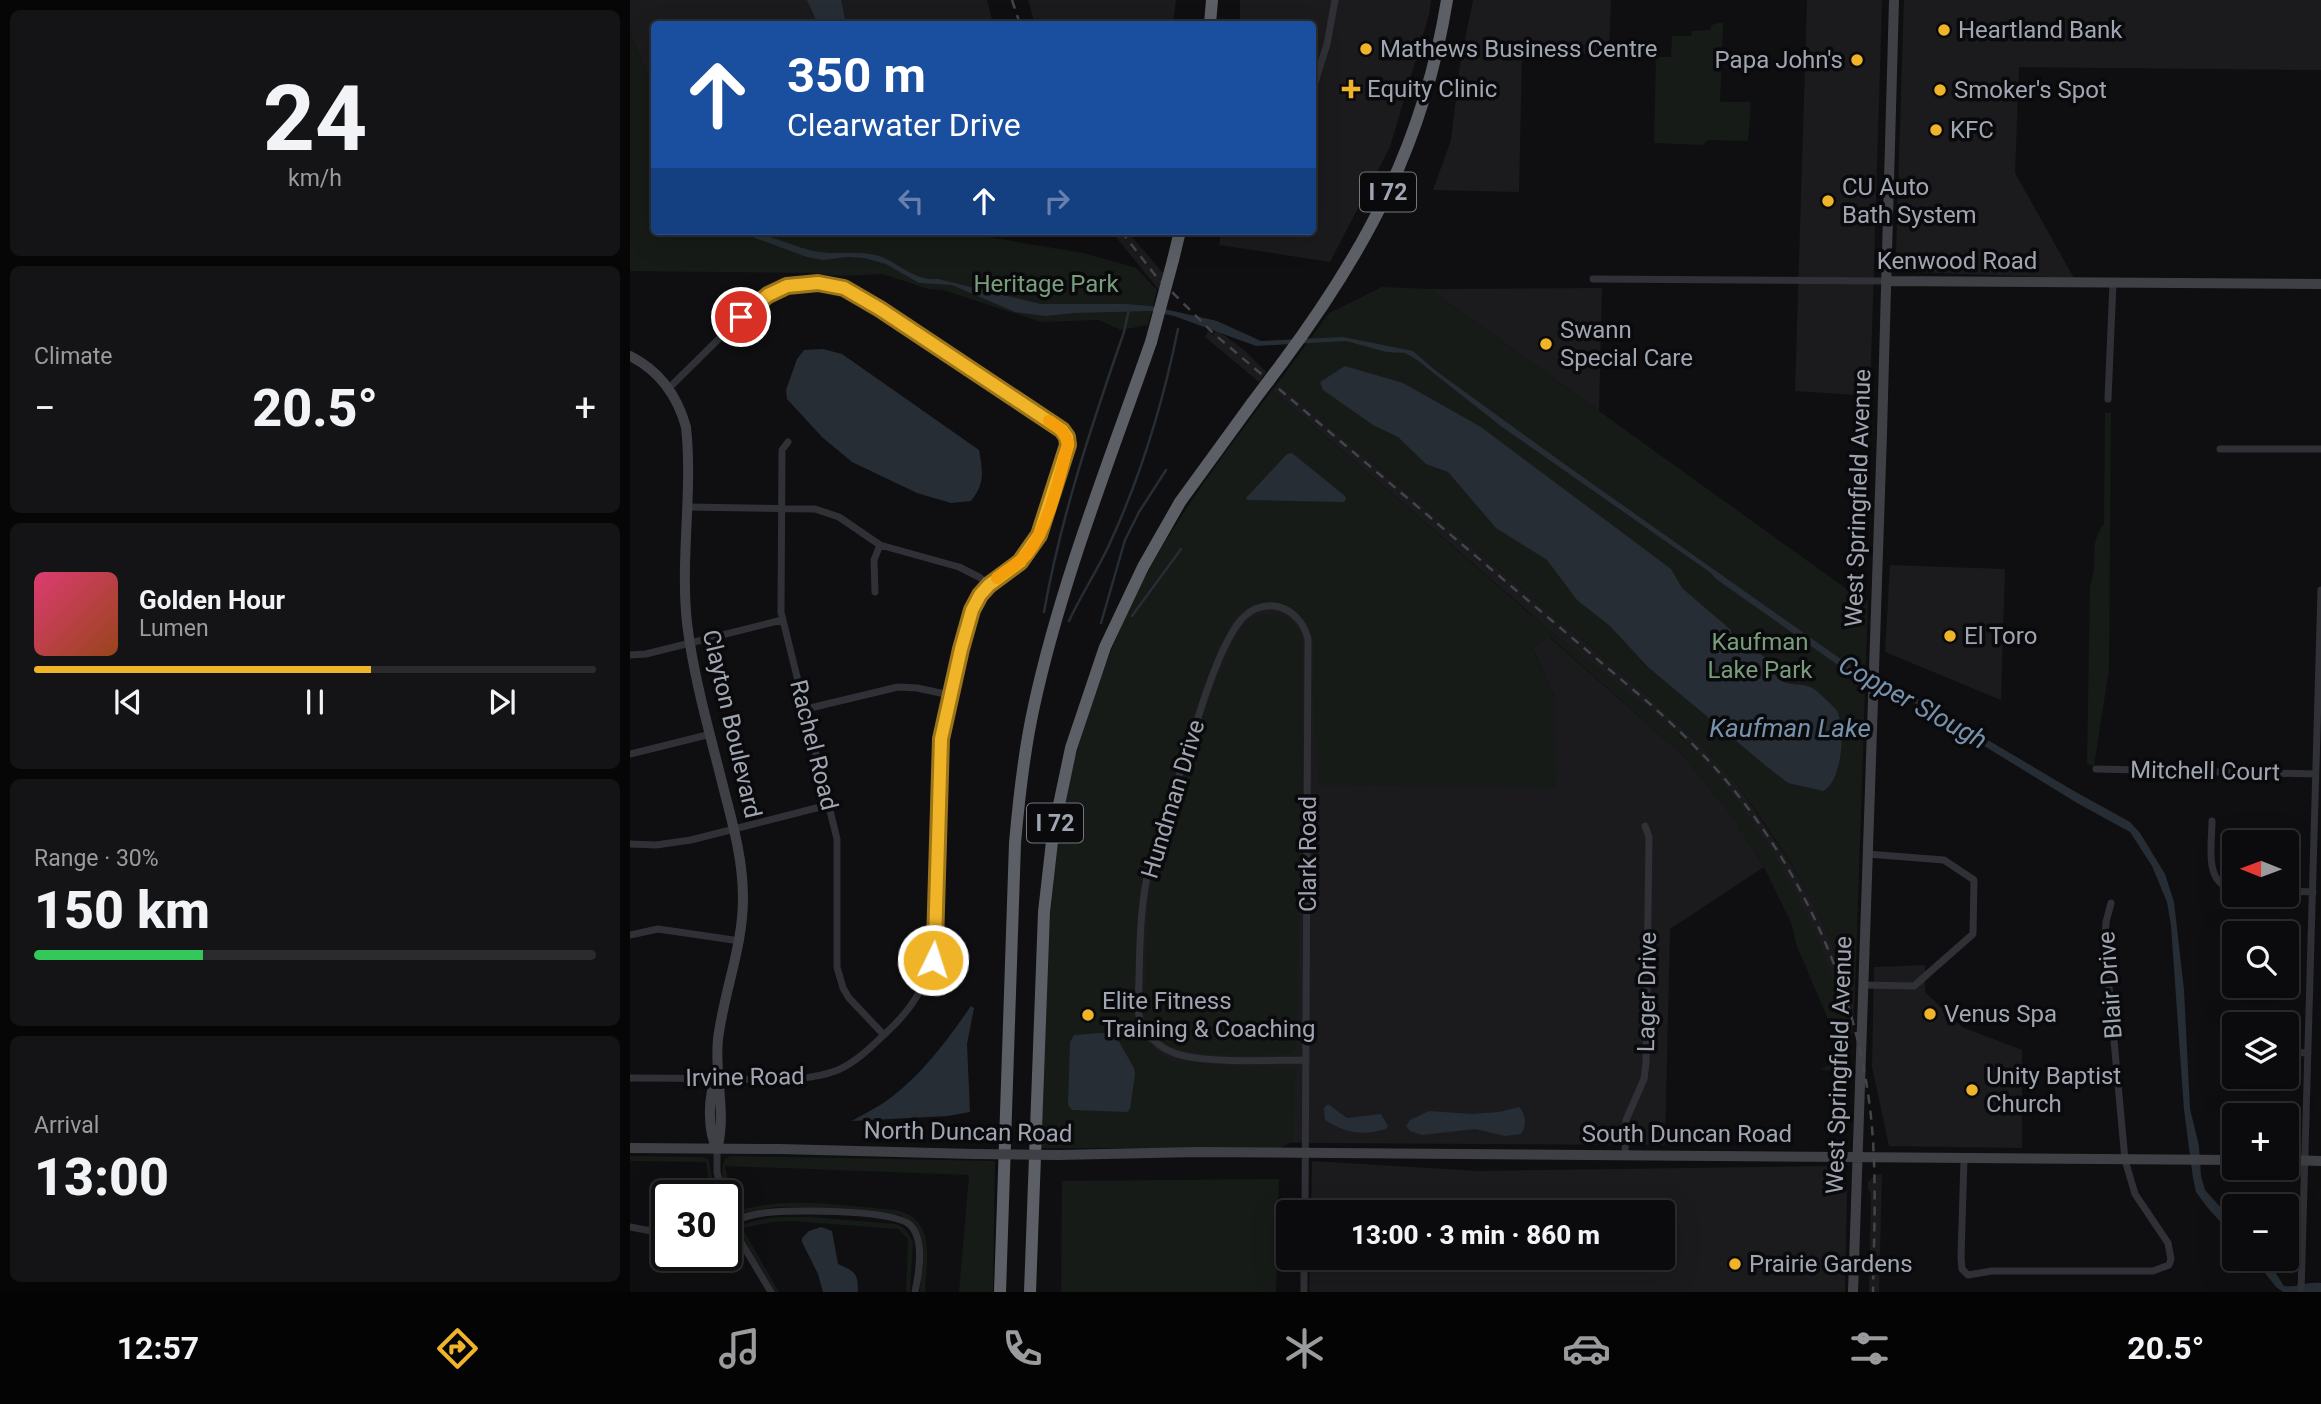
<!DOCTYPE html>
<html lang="en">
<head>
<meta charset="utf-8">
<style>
  :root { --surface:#0b0b0d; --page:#141416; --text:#f1f3f6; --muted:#9a9b9d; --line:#2b2b2e; --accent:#f0b428 }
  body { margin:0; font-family:Roboto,sans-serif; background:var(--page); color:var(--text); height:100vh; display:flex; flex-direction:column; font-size:26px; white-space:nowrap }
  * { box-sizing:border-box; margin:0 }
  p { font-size:23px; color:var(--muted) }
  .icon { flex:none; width:38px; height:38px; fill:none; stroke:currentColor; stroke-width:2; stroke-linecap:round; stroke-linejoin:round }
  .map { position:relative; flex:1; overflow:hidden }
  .details { display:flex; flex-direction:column; gap:10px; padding:10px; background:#060607; width:630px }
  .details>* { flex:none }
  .hud { position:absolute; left:21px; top:21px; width:665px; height:214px; border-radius:7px; box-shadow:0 7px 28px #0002,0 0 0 2px var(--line); background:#1a4fa0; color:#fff; overflow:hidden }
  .needle { width:46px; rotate:271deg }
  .controls { position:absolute; left:1592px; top:830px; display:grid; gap:14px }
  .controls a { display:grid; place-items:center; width:77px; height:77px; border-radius:7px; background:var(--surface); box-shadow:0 7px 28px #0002,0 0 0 2px var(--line); font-size:35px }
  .speed { position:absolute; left:21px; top:1180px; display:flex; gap:14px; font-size:35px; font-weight:700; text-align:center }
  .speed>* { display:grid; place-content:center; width:91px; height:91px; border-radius:50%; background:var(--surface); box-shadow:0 7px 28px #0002,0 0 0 2px var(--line); line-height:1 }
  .speed .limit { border:4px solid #111; border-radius:10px; background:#fff; color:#111 }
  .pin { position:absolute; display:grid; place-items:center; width:60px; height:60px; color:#fff; margin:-30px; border:4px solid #fff; border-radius:50%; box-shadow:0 2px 7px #0007 }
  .me { position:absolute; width:77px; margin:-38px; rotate:4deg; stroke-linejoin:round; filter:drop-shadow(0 0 5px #0008) }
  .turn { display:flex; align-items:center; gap:24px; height:147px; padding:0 21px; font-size:32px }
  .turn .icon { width:91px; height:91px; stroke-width:2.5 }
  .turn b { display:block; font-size:49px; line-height:60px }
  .lanes { display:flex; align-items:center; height:66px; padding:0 21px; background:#0003; justify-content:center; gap:35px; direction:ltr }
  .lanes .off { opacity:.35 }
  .big { font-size:52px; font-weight:800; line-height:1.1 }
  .details .tile { flex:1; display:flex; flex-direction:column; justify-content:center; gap:10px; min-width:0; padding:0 24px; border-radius:10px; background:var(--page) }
  .details .dial { align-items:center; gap:0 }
  .dial b { font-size:91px; line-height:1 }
  .song { display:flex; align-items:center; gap:21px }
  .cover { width:84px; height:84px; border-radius:10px; background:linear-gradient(135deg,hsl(340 70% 55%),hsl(20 70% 35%)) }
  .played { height:7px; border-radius:4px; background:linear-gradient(90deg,var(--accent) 60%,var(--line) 60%) }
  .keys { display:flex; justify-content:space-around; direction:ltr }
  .heat { display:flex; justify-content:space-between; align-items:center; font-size:38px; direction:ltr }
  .charge { height:10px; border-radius:5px; background:linear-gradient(90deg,#34c759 30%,var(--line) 0) }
  .trip { position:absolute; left:646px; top:1200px; width:399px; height:70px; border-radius:7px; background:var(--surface); box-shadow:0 7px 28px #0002,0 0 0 2px var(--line); font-weight:800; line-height:70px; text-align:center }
  .tabs { display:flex; height:112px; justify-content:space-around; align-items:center; background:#040405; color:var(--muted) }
  .tabs .icon { width:49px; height:49px }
  .tabs .active { color:var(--accent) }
  .tabs b { font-size:32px; color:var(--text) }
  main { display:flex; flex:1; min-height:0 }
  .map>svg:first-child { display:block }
</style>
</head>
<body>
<main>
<section class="details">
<div class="tile dial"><b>24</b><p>km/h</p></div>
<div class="tile"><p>Climate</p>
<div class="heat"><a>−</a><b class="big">20.5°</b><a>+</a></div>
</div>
<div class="tile">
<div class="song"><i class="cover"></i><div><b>Golden Hour</b><p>Lumen</p></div></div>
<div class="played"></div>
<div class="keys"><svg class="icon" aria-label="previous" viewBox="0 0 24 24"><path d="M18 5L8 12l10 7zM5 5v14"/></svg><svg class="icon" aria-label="pause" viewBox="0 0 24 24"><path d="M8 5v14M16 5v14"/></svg><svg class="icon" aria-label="next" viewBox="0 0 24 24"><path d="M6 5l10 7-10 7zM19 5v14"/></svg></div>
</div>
<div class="tile"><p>Range · 30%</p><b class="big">150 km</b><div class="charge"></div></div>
<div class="tile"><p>Arrival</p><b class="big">13:00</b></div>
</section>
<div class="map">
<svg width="1691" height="1292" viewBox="0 0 1691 1292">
  <rect width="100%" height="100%" fill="#0f0f11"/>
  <path fill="#1b1b1e" d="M0,0H357L363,24H24V90L0,33Z
    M398,0H546L543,24H405Z
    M610,0H801L799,15L760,147L700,262L589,245L591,231H682V24H610Z
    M843,0H981L979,54H892L889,192L803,190L821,140L830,64Z
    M1177,0H1251L1252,3L1240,396L1165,391Z
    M1274,0H1691V70L1389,67L1385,173L1444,278L1279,272L1270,265L1266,253Z
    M481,231H497L533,273L529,290Z
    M972,288L969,411L799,289Z
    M587,330L614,350L636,372L629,382L575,337L578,331L582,335Z
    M648,383L1016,694L1072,746L1106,783L1162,866L1183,903L1201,942L1216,984L1225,994L1221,1049L1215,1047L1214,1031L1203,986L1190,946L1135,841L1104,797L1054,739L922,632L642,390Z
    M576,517L925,697L902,647L919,637L1054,756L1104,818L1134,867L1040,929L1035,1145L685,1143L423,1138Z
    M1260,565L1375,569L1371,700L1255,652Z
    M1295,965V992L1332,1027L1392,1050V1148L1259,1146L1242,1067L1244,967Z
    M682,1161L849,1171L1202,1166L1212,1175L1217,1192L1215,1292H679L680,1258H1032V1213H681Z
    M1252,1174L1249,1292H1239L1241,1194L1238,1189V1182L1246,1175Z"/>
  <path fill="#161b17" d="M1088,23H1093V29L1090,102H1121L1118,141L1079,140L1072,145L1024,143L1026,57H1041L1042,36H1061L1062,31L1080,30L1082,25Z
    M0,33L24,90V231H322L454,253L506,268L527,290L518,325L491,330L469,320L411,322L313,290L298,289L253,274L209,276L186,273L0,271Z
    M752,287L799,289L1232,600H1238L1225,994L1216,984L1201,942L1183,903L1162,865L1135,824L1106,783L1072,746L1016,694L648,383L699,313Z
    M642,390C727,464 813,538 898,612C949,655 1005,693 1053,739C1122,804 1214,951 1215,1047L1221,1049L1219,1074L1190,1069C1203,1065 1208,1059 1209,1045L1166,944L1162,925L1134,867L1104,818L1054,756L920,637L902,647L925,697L926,788L688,785L683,688L684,642L679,624L657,606L646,602L621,605L608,613L600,625L585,658L560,722L525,835L512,882L505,957L503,1013L512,1036L529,1054L542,1060L597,1066L661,1067L665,1069L663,1139L660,1143L650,1148H410C414,1040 414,932 431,825C443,751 470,671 502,603C539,526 591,458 642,390Z
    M1475,413H1481L1479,669L1464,766L1457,764L1460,585C1470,560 1457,546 1474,524Z
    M633,614C654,614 669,620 672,641L673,789L669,852L667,1048L660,1054C631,1054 550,1059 530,1040C509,1022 515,995 516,970C517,941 516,909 523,880C529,851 540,823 549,794C566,736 583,678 613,626L619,619Z
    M0,1156L73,1157L79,1160L85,1195H81L76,1162L0,1161Z
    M100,1156L365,1161L363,1292H329L339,1175L95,1166L105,1212C156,1195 213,1206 265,1210C306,1218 297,1259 295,1290V1292H290L292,1243L289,1232L283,1223L270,1215L179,1208L146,1207L104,1214C94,1202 88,1173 95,1159Z
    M649,1179L646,1292H431L432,1181Z
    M181,1217L266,1224L274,1228L283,1241L280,1292H276L278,1239L268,1229L161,1221L143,1222L112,1228L149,1292H145L110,1232V1227C131,1215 157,1217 181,1217Z"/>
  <path fill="#262d34" d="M177,0H211L216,24H188Z
    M106,231C134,231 157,245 184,251C205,256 227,249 249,256C270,263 283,281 308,279L411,304H495L521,306L587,321L631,341L713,337L783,351L806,371L940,468L1232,674L1258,684L1297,704L1444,791L1500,822L1510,833L1535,874L1544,902L1554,990L1560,1109L1569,1146L1571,1176L1575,1190L1605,1223V1238L1577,1207L1566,1192L1563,1178L1554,1110L1541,926L1537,902L1522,866L1500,832L1447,803L1286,704L1253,687L1225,677L1086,579L1081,573L872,427L787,360L775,353L756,352L716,341L626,346L544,316L520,311L445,313L415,316L385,312L322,285L289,283L256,264L234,258L217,257L193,260L177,257Z
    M193,349L212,354L349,450C353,473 355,483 341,501L321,503L287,493L222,462L192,437L157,399L156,390L167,359L174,350Z
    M715,366L773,383L851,427L1041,569L1052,588L1101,630L1103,641L1108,649C1120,651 1134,652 1141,664C1145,670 1144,677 1152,681C1163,687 1176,681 1188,692C1193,697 1203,705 1207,711C1216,729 1212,782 1193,791L1158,783L1136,766L1018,667L980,626L947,600L917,560L866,528L818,472L796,464L768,437L743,425L693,390L690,382Z
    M662,453L715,496L716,499L714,502L617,500L616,498L657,454Z
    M341,1006L344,1008L337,1044L340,1112L318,1116L222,1121C235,1113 251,1106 263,1096C295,1071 318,1039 341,1006Z
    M470,1033L482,1034L488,1040L504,1068L505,1074L500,1109L497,1112L442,1110L438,1105L440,1042L444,1035Z
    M698,1104L717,1118L751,1114L758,1126L756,1129C733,1136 715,1133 695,1120L694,1108Z
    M889,1107C896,1114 897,1126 891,1134L875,1136L845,1129L792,1135L780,1131L776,1126L780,1120L799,1111L842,1114L869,1112Z
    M191,1227L202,1231L208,1264C225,1272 228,1272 228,1292H193L188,1274L172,1242V1238L179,1231Z
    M1623,1258H1636L1654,1286C1665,1288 1677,1281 1691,1283V1292H1653L1646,1287Z"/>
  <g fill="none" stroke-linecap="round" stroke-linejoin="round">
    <path stroke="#262d34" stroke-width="2.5" d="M414,612C431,516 462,424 494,332L499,309
      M502,616L551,549
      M439,621C451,595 467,571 479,545C511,476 533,403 548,329
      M471,623L495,540L509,512L536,470"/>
    <path stroke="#303136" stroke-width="7" d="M682,92L697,44L705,0
      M963,279L1256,281
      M1478,399L1483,283
      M158,442L152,450L151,612L207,839V967L213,988L219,998L254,1035
      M1590,449H1691
      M57,507L185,509L209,517L250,545L329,567L349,577L359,585
      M245,592L244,560L250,545
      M0,655L16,654L152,620
      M176,709L268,687L287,688L320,695
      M0,754L81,734
      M1466,769L1685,774
      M1582,821C1582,844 1573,886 1605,889
      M0,844L26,845L61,840L198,805
      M1657,891L1683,892
      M0,935L28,929L110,941
      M1233,985L1284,986L1343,934L1344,880L1314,860L1237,854
      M1657,1052L1678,1053
      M0,1078C34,1078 68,1078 102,1079C137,1079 174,1083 208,1070C228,1061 242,1046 258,1031C285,1006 300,979 305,943L311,739L336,630L342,610L350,595L359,585L390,562L409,535L438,445L437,437L432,431L250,308L214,288L188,283L166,284L138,295L111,317L39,388
      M87,1149V1172L92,1195
      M995,1155L996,1120L1014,1079L1016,1063L1019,837L1015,826
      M1334,1159L1331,1257L1332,1269L1338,1275L1362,1271H1523L1539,1265L1541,1259L1538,1243L1505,1194L1495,1160L1475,943L1476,922L1481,903
      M96,1210L108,1237L141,1292
      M675,1213L678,639C669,603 629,593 607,625C585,657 569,715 557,753C544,791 529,830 519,869C510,904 510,943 509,979C509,991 507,1005 509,1016C510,1021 513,1027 516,1031C523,1041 533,1049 544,1053C575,1064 642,1060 676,1060
      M96,1223C106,1220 116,1216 127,1214C151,1209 265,1209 280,1225C295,1239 289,1273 285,1292
      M0,1227L37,1234
      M674,1292V1258
      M1671,1292L1691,590"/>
    <path stroke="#3e4045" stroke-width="10" d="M1256,281L1691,284
      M0,356C30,371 47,395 56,427C63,492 50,558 57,623C64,681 81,737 95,794C104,828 113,862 113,898C113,947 94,991 88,1039C84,1076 97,1113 87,1149
      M0,1148L149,1149L344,1154
      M87,1149C78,1132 77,1095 87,1078
      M428,1155L567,1152L1605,1160
      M1657,1160L1691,1161
      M1223,1292L1252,433L1264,0"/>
    <path stroke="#5c5f66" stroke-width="12" d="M580,24L582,0
      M543,260L550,231
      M652,363C737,249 794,142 817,0
      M370,1292L385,843C389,797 394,751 404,706C431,582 479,462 521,342
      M400,1292L414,912L423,833L441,748L475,647L513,567L550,502L622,403"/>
    <path stroke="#43454b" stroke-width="2.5" stroke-dasharray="9 7" stroke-linecap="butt" d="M382,0L390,24
      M491,231L525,275L583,333L1020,704C1048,729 1075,755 1099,784C1176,877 1228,995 1241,1117C1247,1175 1244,1234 1243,1292"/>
    <path stroke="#3e4045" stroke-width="10" d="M344,1154L428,1155"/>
    <path stroke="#5c5f66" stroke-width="12" d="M521,342L543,260
      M622,403L652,363"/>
  </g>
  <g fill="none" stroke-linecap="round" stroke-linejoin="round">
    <g stroke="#9c751a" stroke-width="18">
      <path id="route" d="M111,317L138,295L157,286L188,283L214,288L250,309L432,430L437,437L438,445L409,535L390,562L359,585L350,595L342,610L331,649L311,739L305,943L303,960"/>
    </g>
    <use href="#route" stroke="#f0b428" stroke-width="12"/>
    <path stroke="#f59e0b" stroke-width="12" d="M367,578C377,570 388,564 397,554C419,527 429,478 438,445C436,432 429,428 419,421"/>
  </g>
  <g fill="#f0b428" stroke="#0a0a0c" stroke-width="2.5">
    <circle cx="1314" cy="30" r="7"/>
    <circle cx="736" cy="49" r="7"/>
    <circle cx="1227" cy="60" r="7"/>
    <path d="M717.5 78.5h7v7h7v7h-7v7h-7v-7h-7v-7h7z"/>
    <circle cx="1310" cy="90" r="7"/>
    <circle cx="1306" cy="130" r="7"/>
    <circle cx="1198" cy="201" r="7"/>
    <circle cx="916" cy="344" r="7"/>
    <circle cx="1320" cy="636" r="7"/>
    <circle cx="1300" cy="1014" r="7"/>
    <circle cx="458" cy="1015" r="7"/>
    <circle cx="1342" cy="1090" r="7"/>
    <circle cx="1105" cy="1264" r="7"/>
  </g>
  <g text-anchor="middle" stroke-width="7" stroke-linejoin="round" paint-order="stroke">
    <g fill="#0a0a0c" stroke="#737680" stroke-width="2">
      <rect x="730" y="172.5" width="56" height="39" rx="5"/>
      <rect x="397" y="803.5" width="56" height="39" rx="5"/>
    </g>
    <g font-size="23" font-weight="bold" fill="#a0a5b2">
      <text x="758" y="200">I 72</text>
      <text x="425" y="831">I 72</text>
    </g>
    <g font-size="24" fill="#a0a5b2" stroke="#0a0a0c" text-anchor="start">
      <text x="1328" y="38">Heartland Bank</text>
      <text x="750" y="57">Mathews Business Centre</text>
      <text x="1213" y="68" text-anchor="end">Papa John's</text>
      <text x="737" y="97">Equity Clinic</text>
      <text x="1324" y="98">Smoker's Spot</text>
      <text x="1320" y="138">KFC</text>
      <text x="1212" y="195">CU Auto<tspan x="1212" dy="28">Bath System</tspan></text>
      <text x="930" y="338">Swann<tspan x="930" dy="28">Special Care</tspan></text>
      <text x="1334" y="644">El Toro</text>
      <text x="472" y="1009">Elite Fitness<tspan x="472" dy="28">Training &amp; Coaching</tspan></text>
      <text x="1314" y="1022">Venus Spa</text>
      <text x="1356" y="1084">Unity Baptist<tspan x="1356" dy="28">Church</tspan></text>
      <text x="1119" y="1272">Prairie Gardens</text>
    </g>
    <g font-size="24" fill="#a0a5b2" stroke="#0a0a0c">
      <text x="1327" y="269">Kenwood Road</text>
      <text transform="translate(1228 498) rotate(-88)" y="8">West Springfield Avenue</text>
      <text transform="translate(102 724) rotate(77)" y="8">Clayton Boulevard</text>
      <text transform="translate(184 745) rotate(76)" y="8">Rachel Road</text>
      <text transform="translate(1575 771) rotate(1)" y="8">Mitchell Court</text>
      <text transform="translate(543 799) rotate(-73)" y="8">Hundman Drive</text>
      <text transform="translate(678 854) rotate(-90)" y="8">Clark Road</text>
      <text transform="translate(1480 985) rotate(-94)" y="8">Blair Drive</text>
      <text transform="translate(1017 992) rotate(-89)" y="8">Lager Drive</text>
      <text transform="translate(1209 1065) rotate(-88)" y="8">West Springfield Avenue</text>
      <text transform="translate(115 1077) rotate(-1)" y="8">Irvine Road</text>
      <text transform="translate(338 1132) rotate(1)" y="8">North Duncan Road</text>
      <text x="1057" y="1142">South Duncan Road</text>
    </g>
    <g font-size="24" fill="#779d7b" stroke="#0a0a0c">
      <text x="416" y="292">Heritage Park</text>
      <text x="1130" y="650">Kaufman<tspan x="1130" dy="28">Lake Park</tspan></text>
    </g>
    <g font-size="26" font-style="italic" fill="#7692ad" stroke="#0a0a0c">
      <text transform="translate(1283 702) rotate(29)" y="9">Copper Slough</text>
      <text x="1160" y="737">Kaufman Lake</text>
    </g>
  </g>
</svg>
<div class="controls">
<a><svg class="needle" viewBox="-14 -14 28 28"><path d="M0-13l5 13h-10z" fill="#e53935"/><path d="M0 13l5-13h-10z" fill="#9a9b9d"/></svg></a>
<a><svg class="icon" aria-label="search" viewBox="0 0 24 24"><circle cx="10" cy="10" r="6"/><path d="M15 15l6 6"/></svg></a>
<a><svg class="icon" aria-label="layers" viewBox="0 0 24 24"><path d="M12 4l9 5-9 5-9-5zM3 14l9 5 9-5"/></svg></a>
<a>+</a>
<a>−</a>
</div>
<div class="speed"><div class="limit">30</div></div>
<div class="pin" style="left:111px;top:317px;background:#d93025"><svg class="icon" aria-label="arrive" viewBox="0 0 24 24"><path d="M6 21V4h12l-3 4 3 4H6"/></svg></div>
<svg class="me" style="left:303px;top:960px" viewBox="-20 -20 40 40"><circle r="17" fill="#f0b428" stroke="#fff" stroke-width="3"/><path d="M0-11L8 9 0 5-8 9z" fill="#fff"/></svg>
<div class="trip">13:00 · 3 min · 860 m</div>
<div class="hud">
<div class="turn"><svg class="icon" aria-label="ahead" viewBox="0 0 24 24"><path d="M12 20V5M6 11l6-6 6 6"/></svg><div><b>350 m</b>Clearwater Drive</div></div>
<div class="lanes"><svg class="icon off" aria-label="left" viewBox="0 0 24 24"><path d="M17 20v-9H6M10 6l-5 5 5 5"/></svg><svg class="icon" aria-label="ahead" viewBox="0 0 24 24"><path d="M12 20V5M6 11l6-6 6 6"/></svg><svg class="icon off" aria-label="right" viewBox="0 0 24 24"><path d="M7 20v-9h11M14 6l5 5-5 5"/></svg></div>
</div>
</div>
</main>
<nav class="tabs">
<b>12:57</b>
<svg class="icon active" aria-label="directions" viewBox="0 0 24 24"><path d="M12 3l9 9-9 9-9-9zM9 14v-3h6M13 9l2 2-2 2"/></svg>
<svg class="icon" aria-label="music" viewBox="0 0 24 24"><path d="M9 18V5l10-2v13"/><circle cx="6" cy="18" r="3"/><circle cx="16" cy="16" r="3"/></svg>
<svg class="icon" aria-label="phone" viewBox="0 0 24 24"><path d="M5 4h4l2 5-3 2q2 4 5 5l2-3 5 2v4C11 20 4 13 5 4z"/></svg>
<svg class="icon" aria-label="climate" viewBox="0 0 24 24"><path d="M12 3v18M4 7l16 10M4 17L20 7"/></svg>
<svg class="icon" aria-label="car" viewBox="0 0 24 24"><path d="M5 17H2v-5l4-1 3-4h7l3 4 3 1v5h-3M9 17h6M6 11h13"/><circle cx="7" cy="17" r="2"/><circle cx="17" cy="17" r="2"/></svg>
<svg class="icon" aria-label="filters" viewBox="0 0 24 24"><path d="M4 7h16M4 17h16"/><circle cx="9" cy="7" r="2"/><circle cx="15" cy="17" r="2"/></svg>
<b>20.5°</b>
</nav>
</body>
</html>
